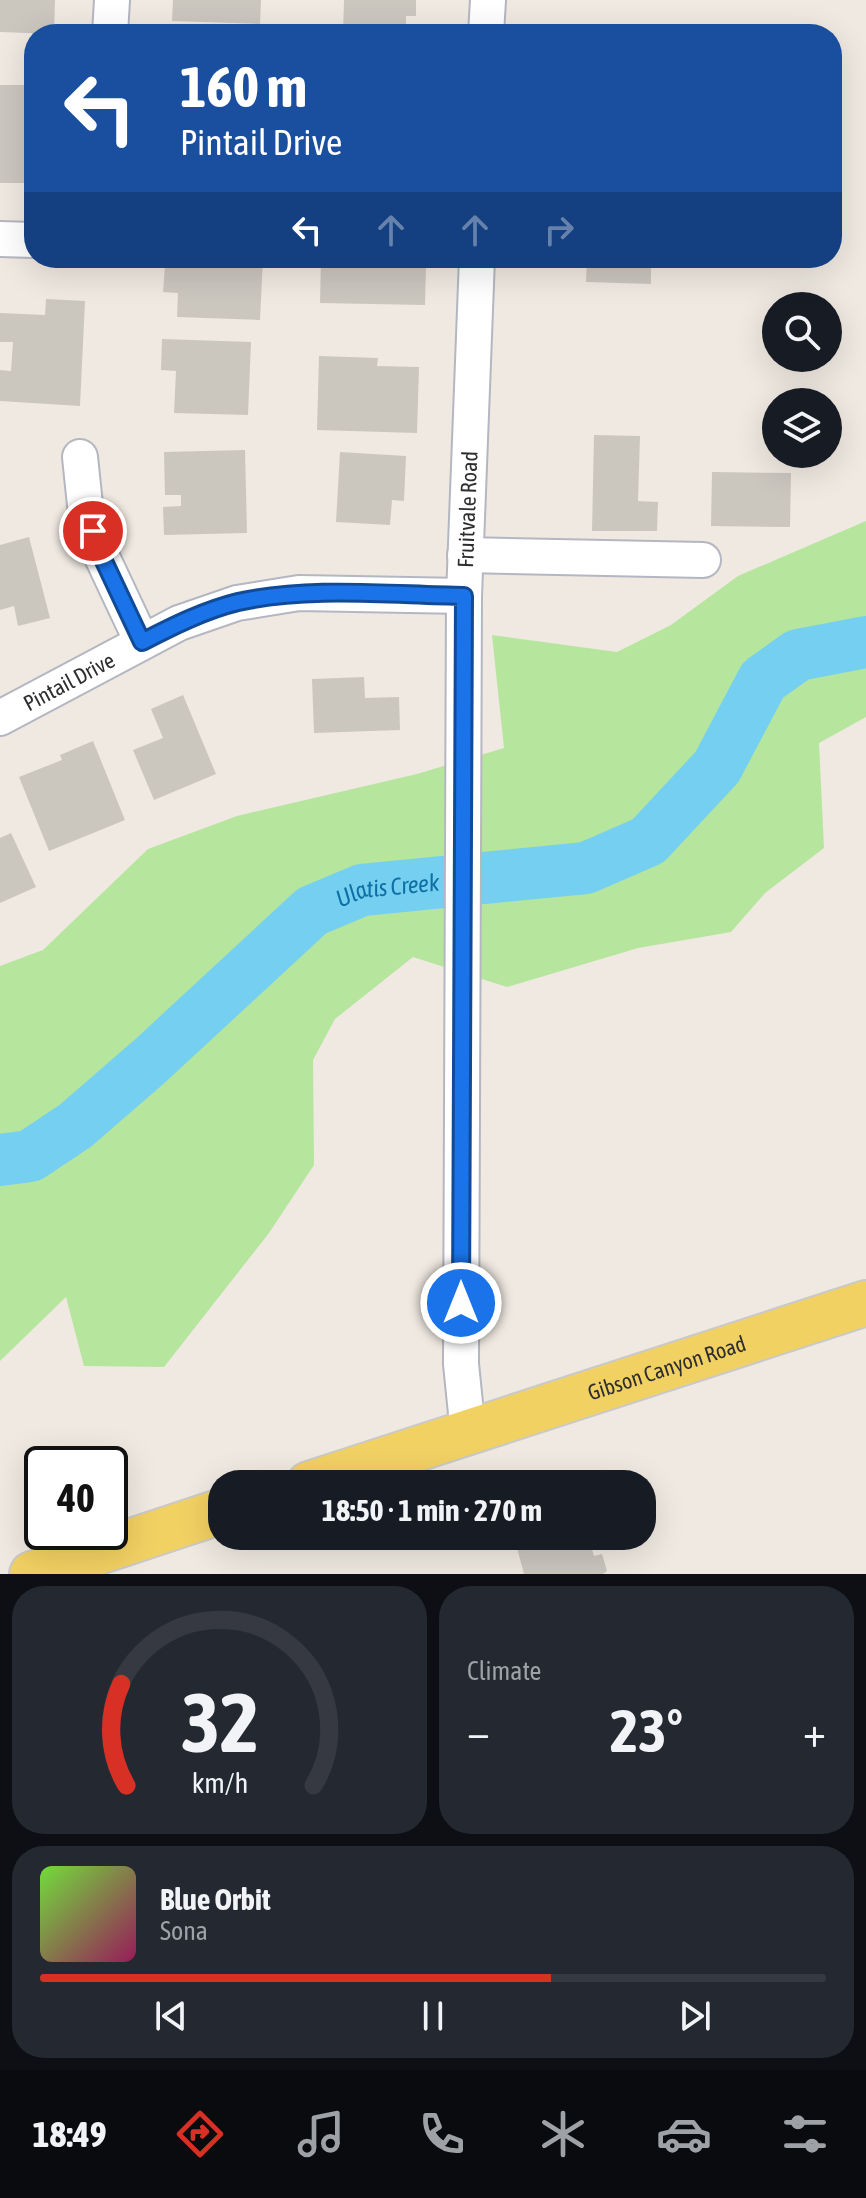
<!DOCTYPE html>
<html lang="en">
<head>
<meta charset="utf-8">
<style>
  :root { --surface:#171b24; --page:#242831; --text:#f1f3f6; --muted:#9ea1a6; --line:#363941; --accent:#d93025 }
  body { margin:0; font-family:"Asap Condensed",sans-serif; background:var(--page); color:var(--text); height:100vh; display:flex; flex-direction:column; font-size:30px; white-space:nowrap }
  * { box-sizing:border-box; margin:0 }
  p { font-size:26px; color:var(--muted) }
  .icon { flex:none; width:44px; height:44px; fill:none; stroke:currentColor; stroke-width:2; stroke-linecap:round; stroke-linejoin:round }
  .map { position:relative; height:1574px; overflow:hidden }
  .details { display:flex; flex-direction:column; gap:12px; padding:12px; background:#0d0f14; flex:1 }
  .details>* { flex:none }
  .banner { position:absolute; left:24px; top:24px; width:818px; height:244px; border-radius:32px; box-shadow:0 8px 32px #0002; background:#1a4fa0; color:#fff; overflow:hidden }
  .controls { position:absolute; left:762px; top:292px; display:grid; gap:16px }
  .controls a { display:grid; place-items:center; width:80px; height:80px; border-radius:50%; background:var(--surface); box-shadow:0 8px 32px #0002; font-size:40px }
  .speed { position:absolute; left:24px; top:1446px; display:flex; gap:16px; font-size:40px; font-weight:700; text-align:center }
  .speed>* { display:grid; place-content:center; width:104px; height:104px; border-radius:50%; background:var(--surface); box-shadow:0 8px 32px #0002; line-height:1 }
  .speed .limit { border:4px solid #111; border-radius:12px; background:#fff; color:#111 }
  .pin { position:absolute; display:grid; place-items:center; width:68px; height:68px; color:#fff; margin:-34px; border:4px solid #fff; border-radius:50%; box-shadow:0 2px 8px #0007 }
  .me { position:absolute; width:88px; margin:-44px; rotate:0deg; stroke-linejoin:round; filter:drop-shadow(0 0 6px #0008) }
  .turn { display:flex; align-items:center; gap:28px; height:168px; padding:0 24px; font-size:36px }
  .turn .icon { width:104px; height:104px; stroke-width:2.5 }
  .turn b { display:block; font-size:56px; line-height:68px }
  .lanes { display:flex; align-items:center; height:76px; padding:0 24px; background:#0003; justify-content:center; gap:40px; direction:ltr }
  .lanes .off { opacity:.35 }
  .big { font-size:60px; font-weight:700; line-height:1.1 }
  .details .widget { flex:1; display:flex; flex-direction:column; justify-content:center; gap:12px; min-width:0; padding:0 28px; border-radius:32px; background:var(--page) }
  .details .dial { align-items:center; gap:0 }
  .dial svg { height:208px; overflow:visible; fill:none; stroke:var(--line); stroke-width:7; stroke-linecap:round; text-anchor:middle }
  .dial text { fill:var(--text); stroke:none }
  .song { display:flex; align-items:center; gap:24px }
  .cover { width:96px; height:96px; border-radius:12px; background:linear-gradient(135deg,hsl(100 70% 55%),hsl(330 70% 35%)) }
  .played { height:8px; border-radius:4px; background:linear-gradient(90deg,var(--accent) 65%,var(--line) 65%) }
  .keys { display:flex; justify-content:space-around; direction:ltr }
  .heat { display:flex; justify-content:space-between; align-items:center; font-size:44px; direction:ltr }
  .details .tiles { flex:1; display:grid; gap:12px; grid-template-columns:1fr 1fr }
  .widget:last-child { grid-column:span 2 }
  .trip { position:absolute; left:208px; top:1470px; width:448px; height:80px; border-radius:32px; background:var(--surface); box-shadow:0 8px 32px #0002; font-weight:700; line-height:80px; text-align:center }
  .tabs { display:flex; height:128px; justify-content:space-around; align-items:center; background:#090b0e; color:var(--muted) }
  .tabs .icon { width:56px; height:56px }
  .tabs .active { color:var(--accent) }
  .tabs b { font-size:36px; color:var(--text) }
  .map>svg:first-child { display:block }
</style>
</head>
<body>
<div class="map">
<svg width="866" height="1574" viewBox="0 0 866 1574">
  <rect width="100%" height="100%" fill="#efe9e1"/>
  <path fill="#b6e59e" d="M866,521V717L819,743L824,848L765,893L731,932L638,948L507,987L413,957L335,1019L313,1060L314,1165L269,1233L164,1367L84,1366L66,1297L0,1361V966L43,950L148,849L237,816L417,774L504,748L492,635L617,652L671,625L738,576Z"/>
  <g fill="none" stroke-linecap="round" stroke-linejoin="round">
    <path stroke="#75cff0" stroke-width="52" id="s1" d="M0,1160L30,1156L75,1126L150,1061L312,911L362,890L586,868L648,841L717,767L763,680L798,655L866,642"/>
  </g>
  <path fill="#cbc7bf" d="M0,0H55L54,34L0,32Z
    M173,0H261L260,24L172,21Z
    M344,0H416V16H406V34H343Z
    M0,85H34V170H26V183H0Z
    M210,258H263L260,320L177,317L178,293L163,292L165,265L209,267Z
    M321,258H411L410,267H426L425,305L320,303Z
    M587,258L651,259V284L586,282Z
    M46,299L85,301L80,406L0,401V370L11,371L13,342H0V313L45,315Z
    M162,339L251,342L248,415L174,413L176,371L161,370Z
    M319,356L378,358L377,366L419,367L417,433L317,430Z
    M594,435L640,436L638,501L658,502L657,531H592Z
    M245,450L247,533L164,535L163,507L181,506V495H165L164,452Z
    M340,452L406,456L404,501L392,500L390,525L336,522Z
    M712,472L791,473L790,527L711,526Z
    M29,537L50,618L18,626L14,606L0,610V545Z
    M364,677L365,698L399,697L400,730L314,733L312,679Z
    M183,695L216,774L154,800L133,750L163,738L151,709Z
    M93,741L125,820L49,851L19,777L62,760L60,755Z
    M11,833L36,887L0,903V838Z
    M520,1536H540L541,1541L559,1536H588L594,1556L602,1554L607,1571L603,1574H524L517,1548L523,1547Z"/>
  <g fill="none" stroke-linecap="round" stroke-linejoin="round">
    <g stroke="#b4b7c1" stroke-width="38">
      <g id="minor">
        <path d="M110,34L112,0"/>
        <path d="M486,34L488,0"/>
        <path d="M0,239L34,240"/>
        <path d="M80,457L85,505L102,557L142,642"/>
        <path d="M465,555L703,560"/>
        <path id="s2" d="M0,718L179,623L237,603L299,593L464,596"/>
        <path id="s3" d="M468,1433L461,1364L464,596L477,258"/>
      </g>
    </g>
    <g stroke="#c9c9c9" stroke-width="48">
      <g id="major">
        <path id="s4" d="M309,1484L866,1303"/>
        <path d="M32,1574L222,1511"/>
      </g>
    </g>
    <use href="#minor" stroke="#fff" stroke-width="34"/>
    <use href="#major" stroke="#f2d163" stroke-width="44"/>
  </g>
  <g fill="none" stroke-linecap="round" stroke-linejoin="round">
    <g stroke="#114b97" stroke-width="20">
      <path id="route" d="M93,531L102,557L142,642C173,626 205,610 238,602C311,586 390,595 464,596L461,1303"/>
    </g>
    <use href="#route" stroke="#1a73e8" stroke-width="14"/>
  </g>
  <g text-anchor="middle" stroke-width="6" stroke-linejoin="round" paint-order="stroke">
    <g font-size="22" fill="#2e2e2e" stroke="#fff">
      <text dy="8" stroke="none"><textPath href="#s3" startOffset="924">Fruitvale Road</textPath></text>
      <text dy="8" stroke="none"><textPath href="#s2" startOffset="78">Pintail Drive</textPath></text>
      <text dy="8" stroke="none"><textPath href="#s4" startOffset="376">Gibson Canyon Road</textPath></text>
    </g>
    <g font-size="24" font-style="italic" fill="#0d6fa3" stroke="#fff">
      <text dy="8" stroke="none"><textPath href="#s1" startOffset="484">Ulatis Creek</textPath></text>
    </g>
  </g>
</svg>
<div class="controls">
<a><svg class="icon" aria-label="search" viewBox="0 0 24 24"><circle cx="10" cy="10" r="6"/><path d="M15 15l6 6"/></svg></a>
<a><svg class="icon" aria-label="layers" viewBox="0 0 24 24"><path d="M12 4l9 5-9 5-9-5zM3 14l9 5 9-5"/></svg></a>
</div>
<div class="speed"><div class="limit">40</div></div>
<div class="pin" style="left:93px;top:531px;background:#d93025"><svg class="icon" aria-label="arrive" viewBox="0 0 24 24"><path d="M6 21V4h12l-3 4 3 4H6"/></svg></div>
<svg class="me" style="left:461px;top:1303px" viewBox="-20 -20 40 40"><circle r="17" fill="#1a73e8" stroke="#fff" stroke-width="3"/><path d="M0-11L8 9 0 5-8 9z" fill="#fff"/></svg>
<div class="trip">18:50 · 1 min · 270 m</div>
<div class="banner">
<div class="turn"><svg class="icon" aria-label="left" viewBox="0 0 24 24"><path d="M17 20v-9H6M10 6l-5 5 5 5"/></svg><div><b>160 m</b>Pintail Drive</div></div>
<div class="lanes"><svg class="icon" aria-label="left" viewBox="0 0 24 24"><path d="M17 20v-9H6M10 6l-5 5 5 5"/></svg><svg class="icon off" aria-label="ahead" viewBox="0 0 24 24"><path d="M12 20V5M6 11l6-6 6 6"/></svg><svg class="icon off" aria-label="ahead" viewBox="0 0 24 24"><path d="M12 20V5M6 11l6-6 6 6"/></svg><svg class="icon off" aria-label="right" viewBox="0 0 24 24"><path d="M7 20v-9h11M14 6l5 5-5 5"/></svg></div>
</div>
</div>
<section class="details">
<div class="tiles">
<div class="widget dial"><svg viewBox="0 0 100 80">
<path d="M14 69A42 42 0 1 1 86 69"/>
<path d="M14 69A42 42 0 0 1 12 30" stroke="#d93025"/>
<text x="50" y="56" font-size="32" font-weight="700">32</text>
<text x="50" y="72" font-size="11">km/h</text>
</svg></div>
<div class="widget"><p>Climate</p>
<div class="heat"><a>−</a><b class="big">23°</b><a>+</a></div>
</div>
<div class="widget">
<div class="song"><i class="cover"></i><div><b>Blue Orbit</b><p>Sona</p></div></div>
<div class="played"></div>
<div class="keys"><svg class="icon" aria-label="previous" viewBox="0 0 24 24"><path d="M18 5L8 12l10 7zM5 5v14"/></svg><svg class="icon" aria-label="pause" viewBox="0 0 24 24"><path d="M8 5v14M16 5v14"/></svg><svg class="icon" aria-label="next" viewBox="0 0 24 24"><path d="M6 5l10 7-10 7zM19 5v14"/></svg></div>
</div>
</div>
</section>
<nav class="tabs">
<b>18:49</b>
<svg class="icon active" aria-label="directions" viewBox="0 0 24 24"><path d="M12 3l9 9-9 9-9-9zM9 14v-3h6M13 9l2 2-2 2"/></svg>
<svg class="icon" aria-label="music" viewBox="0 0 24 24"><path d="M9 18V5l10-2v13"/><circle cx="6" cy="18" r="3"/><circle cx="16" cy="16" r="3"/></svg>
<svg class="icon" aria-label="phone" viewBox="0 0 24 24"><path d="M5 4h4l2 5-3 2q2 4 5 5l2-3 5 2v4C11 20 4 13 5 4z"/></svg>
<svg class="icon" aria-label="climate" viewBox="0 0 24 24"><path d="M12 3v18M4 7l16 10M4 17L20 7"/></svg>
<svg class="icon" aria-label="car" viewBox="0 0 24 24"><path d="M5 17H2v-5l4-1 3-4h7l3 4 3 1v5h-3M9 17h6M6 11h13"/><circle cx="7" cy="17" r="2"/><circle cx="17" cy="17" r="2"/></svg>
<svg class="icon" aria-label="filters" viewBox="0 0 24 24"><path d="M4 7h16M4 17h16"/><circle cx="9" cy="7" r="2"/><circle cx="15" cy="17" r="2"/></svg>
</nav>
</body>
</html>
